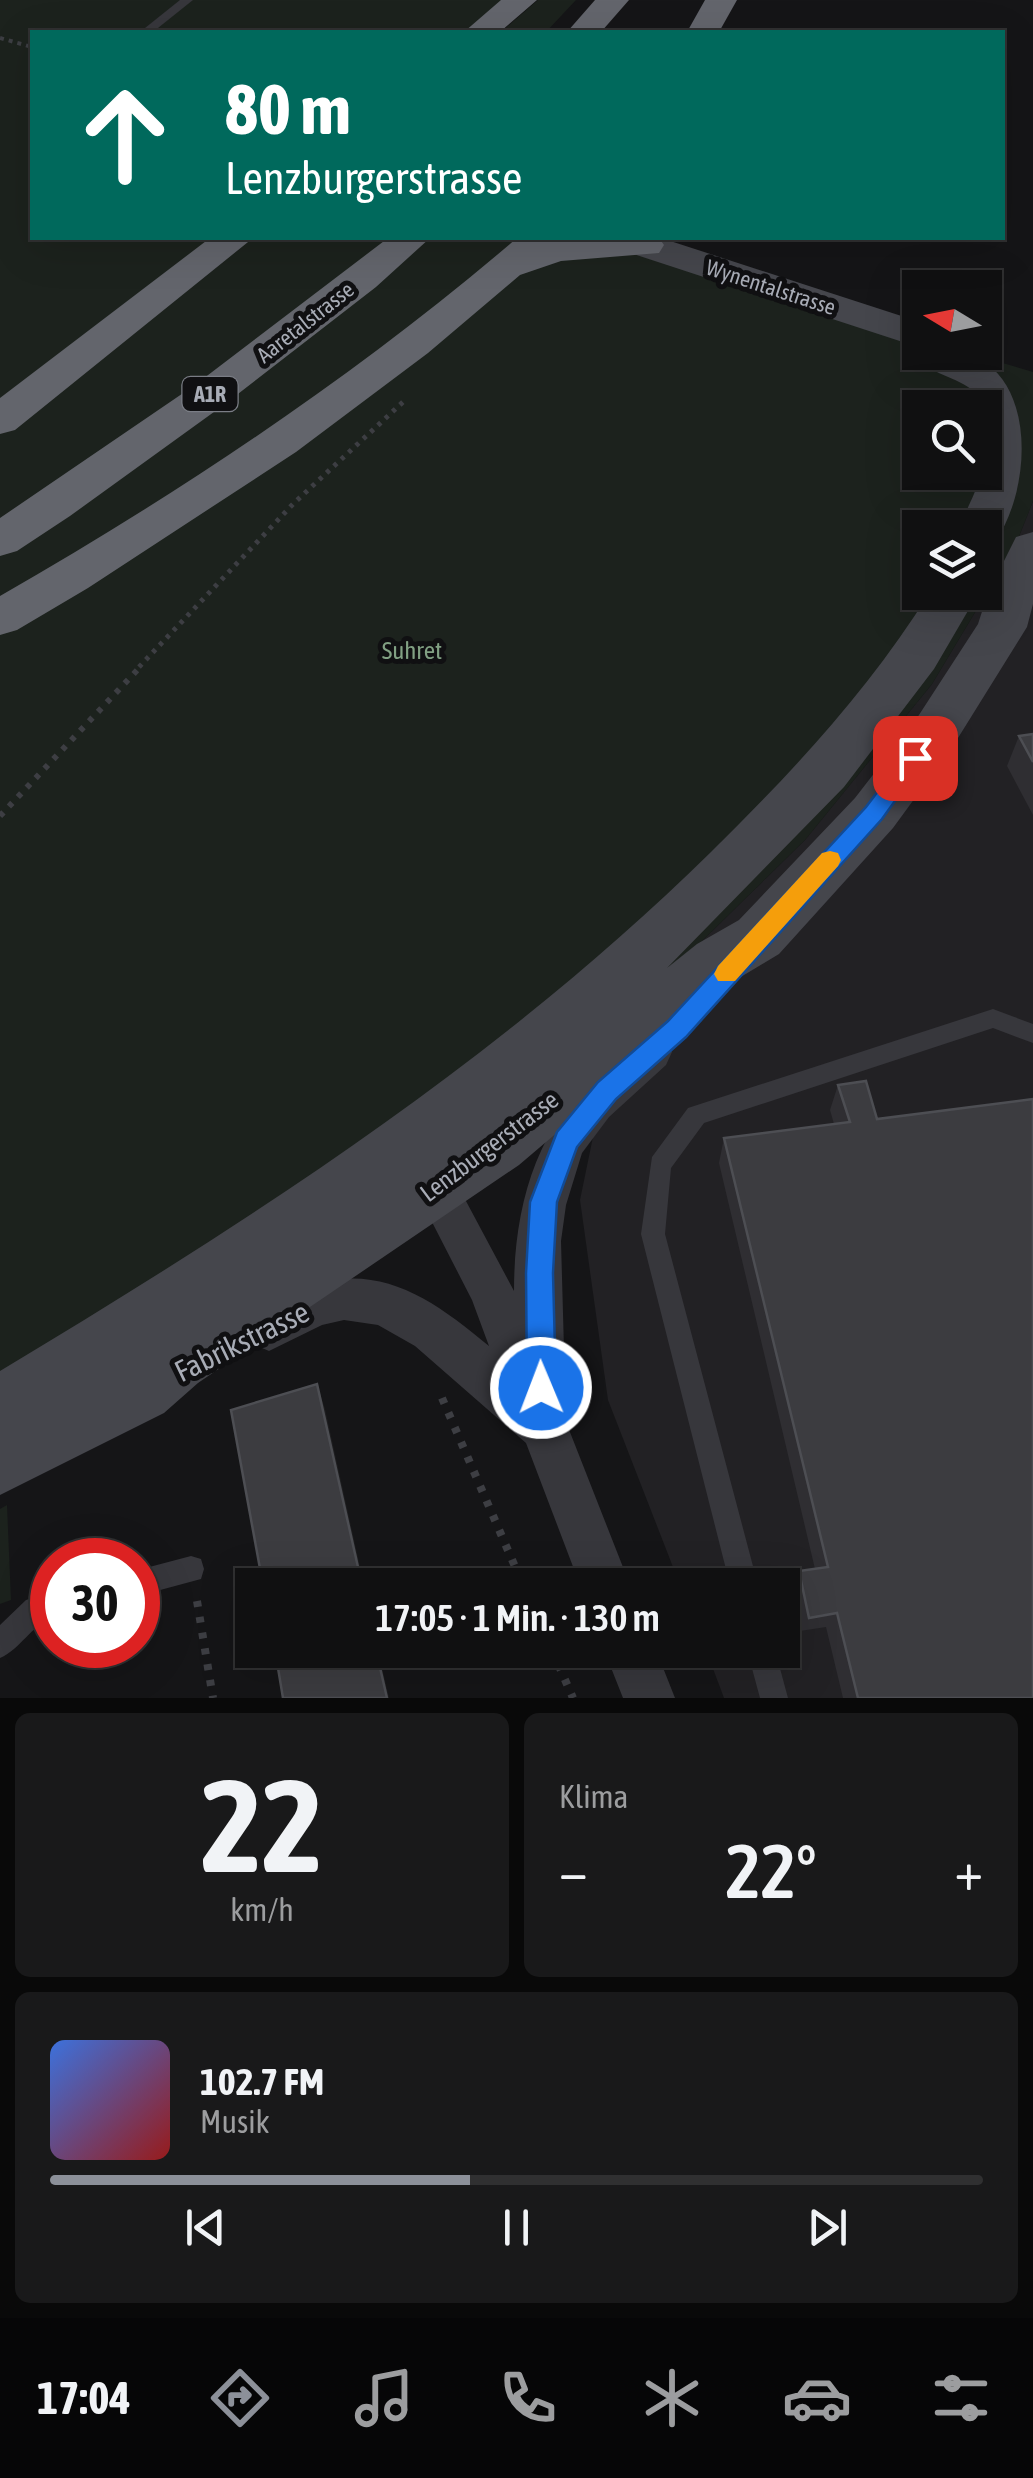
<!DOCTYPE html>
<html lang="de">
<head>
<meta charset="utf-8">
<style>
  :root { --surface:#101011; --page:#19191a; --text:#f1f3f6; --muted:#9c9d9f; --line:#303031; --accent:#8c9099 }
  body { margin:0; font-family:"Asap Condensed",sans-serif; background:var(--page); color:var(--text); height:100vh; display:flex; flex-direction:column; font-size:38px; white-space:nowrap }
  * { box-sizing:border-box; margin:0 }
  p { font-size:32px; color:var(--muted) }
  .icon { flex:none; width:55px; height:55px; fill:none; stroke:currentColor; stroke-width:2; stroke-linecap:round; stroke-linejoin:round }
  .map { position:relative; height:1698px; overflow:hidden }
  .details { display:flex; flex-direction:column; gap:15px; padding:15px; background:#090909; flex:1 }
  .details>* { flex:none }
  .top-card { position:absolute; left:30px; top:30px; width:975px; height:210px; border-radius:0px; box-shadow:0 10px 40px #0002,0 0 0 2px var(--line); background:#00695c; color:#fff; overflow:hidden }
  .needle { width:65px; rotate:280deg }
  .controls { position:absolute; left:902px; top:270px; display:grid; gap:20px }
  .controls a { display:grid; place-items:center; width:100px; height:100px; border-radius:0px; background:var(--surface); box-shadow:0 10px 40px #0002,0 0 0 2px var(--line); font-size:50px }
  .speed { position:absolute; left:30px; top:1538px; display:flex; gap:20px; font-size:50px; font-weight:700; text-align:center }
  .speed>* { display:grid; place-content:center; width:130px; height:130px; border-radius:50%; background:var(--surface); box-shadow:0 10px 40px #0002,0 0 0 2px var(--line); line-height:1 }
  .speed .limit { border:15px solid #d22; background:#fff; color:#111 }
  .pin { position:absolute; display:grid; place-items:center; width:85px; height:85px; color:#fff; margin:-42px; border-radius:20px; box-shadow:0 5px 15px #0006 }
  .me { position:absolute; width:110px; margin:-55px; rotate:359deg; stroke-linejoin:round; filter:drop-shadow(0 0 8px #0008) }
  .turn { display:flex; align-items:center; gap:35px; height:210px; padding:0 30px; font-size:45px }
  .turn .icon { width:130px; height:130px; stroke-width:2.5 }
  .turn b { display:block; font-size:70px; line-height:85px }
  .big { font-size:75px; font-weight:600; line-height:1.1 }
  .details .tile { flex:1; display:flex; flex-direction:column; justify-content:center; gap:15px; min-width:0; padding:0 35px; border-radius:15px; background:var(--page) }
  .details .dial { align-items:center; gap:0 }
  .dial b { font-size:130px; line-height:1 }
  .song { display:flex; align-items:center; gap:30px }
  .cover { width:120px; height:120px; border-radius:15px; background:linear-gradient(135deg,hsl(220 70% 55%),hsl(0 70% 35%)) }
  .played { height:10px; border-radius:5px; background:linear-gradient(90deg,var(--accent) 45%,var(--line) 45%) }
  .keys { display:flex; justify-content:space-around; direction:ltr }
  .heat { display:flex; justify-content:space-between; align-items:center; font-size:55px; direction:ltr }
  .details .tiles { flex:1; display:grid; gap:15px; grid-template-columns:1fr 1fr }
  .tile:last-child { grid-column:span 2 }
  .trip { position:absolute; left:235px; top:1568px; width:565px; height:100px; border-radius:0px; background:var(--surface); box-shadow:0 10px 40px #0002,0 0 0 2px var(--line); font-weight:600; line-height:100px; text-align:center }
  .dock { display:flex; height:160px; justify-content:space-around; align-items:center; background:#060607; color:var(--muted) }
  .dock .icon { width:70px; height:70px }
  .dock .on { color:var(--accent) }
  .dock b { font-size:45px; color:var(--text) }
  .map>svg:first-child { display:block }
</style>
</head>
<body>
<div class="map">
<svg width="1033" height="1698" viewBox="0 0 1033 1698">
  <rect width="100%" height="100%" fill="#151517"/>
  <path fill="#222124" d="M1033,501V1698H724L706,1650H782V1585H680L608,1400L580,1200L616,1025L805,840L932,684L1016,544Z"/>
  <path fill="#1c221d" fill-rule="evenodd" d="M0,0H521L480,32H32V238H623L920,336V352L969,353L1033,372V501L1016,544L932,684L805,840L616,1025L0,1431ZM920,408H985V472H920ZM920,528H985V592H920Z
    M538,0H576L546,32H501Z
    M7,1505L11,1600L0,1604V1509Z"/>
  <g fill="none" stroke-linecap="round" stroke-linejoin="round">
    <path stroke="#3d3e43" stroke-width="4" stroke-dasharray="4 5" stroke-linecap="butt" d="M0,38L32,47"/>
    <path stroke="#3d3e43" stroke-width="5" stroke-dasharray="4 6" stroke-linecap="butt" d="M139,667L293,504L403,402"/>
    <path stroke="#3d3e43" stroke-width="6" stroke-dasharray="5 8" stroke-linecap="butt" d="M0,816L142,665"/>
    <path stroke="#3d3e43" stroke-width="8" stroke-dasharray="6 10" stroke-linecap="butt" d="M442,1398L523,1585
      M197,1601L213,1698
      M552,1650L573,1698"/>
    <path fill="#37373c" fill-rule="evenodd" d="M180,0H193L153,32H140Z
      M993,1009L1033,1024V1043L993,1028L704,1123L671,1168L665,1234L758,1585H730L641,1234L652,1157L688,1108Z
      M191,1556L201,1559L204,1569L201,1579L138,1596V1570Z
      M52,1592V1619C31,1625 21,1649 0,1658V1625L26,1600Z
      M747,1650H775L788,1698H760Z"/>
    <path fill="#37373c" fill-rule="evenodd" d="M651,1034L666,1039L672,1052L666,1065L609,1117L582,1153L566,1205L561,1241L566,1422L630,1585H580L526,1443L415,1346L378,1325L344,1320L322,1325L269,1351L253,1344L246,1328C255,1307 272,1301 293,1292C372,1257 428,1295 489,1346L472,1300L414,1187L421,1173L436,1167L451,1173L514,1291C514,1206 536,1128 601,1069C617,1055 631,1041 651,1034Z
      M604,1650H656L675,1698H623Z"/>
    <path fill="#45464c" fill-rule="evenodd" d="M604,238H661L920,322V352C933,352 946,351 959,352C968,354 978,360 987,364C1033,397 1030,487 997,539L985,543V528H958C975,494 1013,420 971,389C952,375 926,373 911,352L915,346L609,246Z
      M1033,532V604L1027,627L953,746L893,828L779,954L739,978L519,1165L198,1383L164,1413L0,1495V1371C253,1219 501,1059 712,851C794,770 868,691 930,592H979L934,669L844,787L667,968L697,944L739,920L855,798L917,718L978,624L988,593L1016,537Z"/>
    <path fill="#63656c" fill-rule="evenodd" d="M501,0H537L500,32H464Z
      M595,0H629L601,32H567Z
      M705,0H737L719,32H687Z
      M210,238H253L15,430L0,434V398Z
      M388,238H430L376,287L225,404L70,516L17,551L0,556V518L195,385Z
      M517,238H659L664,245L659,253L561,261L520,275L428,353L296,452L88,588L17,630L0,635V596C183,491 357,375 517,238Z"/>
  </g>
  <path fill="#2f2e32" d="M1033,734V815L1007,766L1019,736Z
    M838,1085L1033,1698H843L826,1627L800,1631L790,1586L799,1571L815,1569L719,1163L724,1138L834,1124L830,1110Z"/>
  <path fill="#1f1f21" d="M317,1384L325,1409L364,1585H362Z
    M376,1650H378L389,1698H387Z"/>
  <path fill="#3c3c40" stroke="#4d4e53" stroke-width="2.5" d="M1033,734V762L1019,736Z
    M866,1081L877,1119L1033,1099V1698H858L837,1613L809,1618L799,1571L828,1567L724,1138L850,1122L838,1085Z
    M317,1384L362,1585H263L231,1410Z
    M275,1650H376L387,1698H283Z"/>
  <path fill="#1a73e8" stroke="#114b97" stroke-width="2.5" d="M915,750L926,758L882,819L686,1037L616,1099L577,1147L557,1202L553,1273L556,1388L551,1398L541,1402L531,1398L527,1388L526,1273L530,1202L557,1132L598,1082L668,1021L866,807L907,753Z"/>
  <path fill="#f59e0b" d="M830,851L838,853L841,860L838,866L735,981H718L714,974L718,966L822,853Z"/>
  <g text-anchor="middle" stroke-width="10" stroke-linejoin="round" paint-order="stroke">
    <g font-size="22" fill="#a8acb6" stroke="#101012">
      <text transform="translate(771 287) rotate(18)" y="8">Wynentalstrasse</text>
      <text transform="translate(305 322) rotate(-38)" y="8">Aaretalstrasse</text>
    </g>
    <rect fill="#101012" stroke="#7a7d85" stroke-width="2.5" x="182.5" y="377" width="55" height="34" rx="8"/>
    <g font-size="22" font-weight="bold" fill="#a8acb6">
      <text x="210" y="402">A1R</text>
    </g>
    <g font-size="25" fill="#81a083" stroke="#101012">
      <text x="412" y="659">Suhret</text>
    </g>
    <g font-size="25" fill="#a8acb6" stroke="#101012">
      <text transform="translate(489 1146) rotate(-37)" y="9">Lenzburgerstrasse</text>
    </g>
    <g font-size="30" fill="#a8acb6" stroke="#101012">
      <text transform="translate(242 1342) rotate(-26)" y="10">Fabrikstrasse</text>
    </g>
  </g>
</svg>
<div class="controls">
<a><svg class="needle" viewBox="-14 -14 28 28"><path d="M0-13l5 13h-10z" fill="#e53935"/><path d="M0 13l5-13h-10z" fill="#9c9d9f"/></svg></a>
<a><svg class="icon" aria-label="search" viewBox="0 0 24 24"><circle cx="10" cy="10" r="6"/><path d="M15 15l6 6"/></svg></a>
<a><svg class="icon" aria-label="layers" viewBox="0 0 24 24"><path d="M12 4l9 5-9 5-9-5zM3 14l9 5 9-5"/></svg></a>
</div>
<div class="speed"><div class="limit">30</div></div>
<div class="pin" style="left:915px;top:758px;background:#d93025"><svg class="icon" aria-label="arrive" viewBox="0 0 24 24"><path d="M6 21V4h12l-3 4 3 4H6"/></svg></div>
<svg class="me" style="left:541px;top:1388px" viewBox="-20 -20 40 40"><circle r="17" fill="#1a73e8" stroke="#fff" stroke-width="3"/><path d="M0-11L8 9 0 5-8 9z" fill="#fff"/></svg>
<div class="trip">17:05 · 1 Min. · 130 m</div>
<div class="top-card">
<div class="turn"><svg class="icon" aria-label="ahead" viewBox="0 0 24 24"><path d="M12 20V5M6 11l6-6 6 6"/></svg><div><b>80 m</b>Lenzburgerstrasse</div></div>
</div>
</div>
<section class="details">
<div class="tiles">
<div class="tile dial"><b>22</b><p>km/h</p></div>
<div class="tile"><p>Klima</p>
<div class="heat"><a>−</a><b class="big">22°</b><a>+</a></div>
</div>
<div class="tile">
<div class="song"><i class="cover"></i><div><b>102.7 FM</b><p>Musik</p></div></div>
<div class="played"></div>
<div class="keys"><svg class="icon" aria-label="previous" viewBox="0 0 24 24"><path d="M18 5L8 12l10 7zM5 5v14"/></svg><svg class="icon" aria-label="pause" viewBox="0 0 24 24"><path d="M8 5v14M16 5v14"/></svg><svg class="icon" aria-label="next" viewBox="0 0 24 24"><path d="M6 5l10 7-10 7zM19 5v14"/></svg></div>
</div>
</div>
</section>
<nav class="dock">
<b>17:04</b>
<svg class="icon on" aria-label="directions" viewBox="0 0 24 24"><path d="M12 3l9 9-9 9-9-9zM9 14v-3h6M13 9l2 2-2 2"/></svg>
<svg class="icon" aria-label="music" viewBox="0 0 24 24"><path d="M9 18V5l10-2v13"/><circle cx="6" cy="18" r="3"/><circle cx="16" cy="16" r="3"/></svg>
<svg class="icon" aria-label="phone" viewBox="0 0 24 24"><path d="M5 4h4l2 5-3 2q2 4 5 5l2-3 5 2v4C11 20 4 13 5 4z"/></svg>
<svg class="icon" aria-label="climate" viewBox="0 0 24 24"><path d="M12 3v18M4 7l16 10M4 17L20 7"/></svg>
<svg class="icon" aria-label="car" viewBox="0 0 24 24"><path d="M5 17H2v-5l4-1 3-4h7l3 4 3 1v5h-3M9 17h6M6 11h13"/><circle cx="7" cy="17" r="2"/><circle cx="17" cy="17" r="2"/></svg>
<svg class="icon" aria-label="filters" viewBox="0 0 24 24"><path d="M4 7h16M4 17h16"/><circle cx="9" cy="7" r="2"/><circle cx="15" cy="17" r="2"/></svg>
</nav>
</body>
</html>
